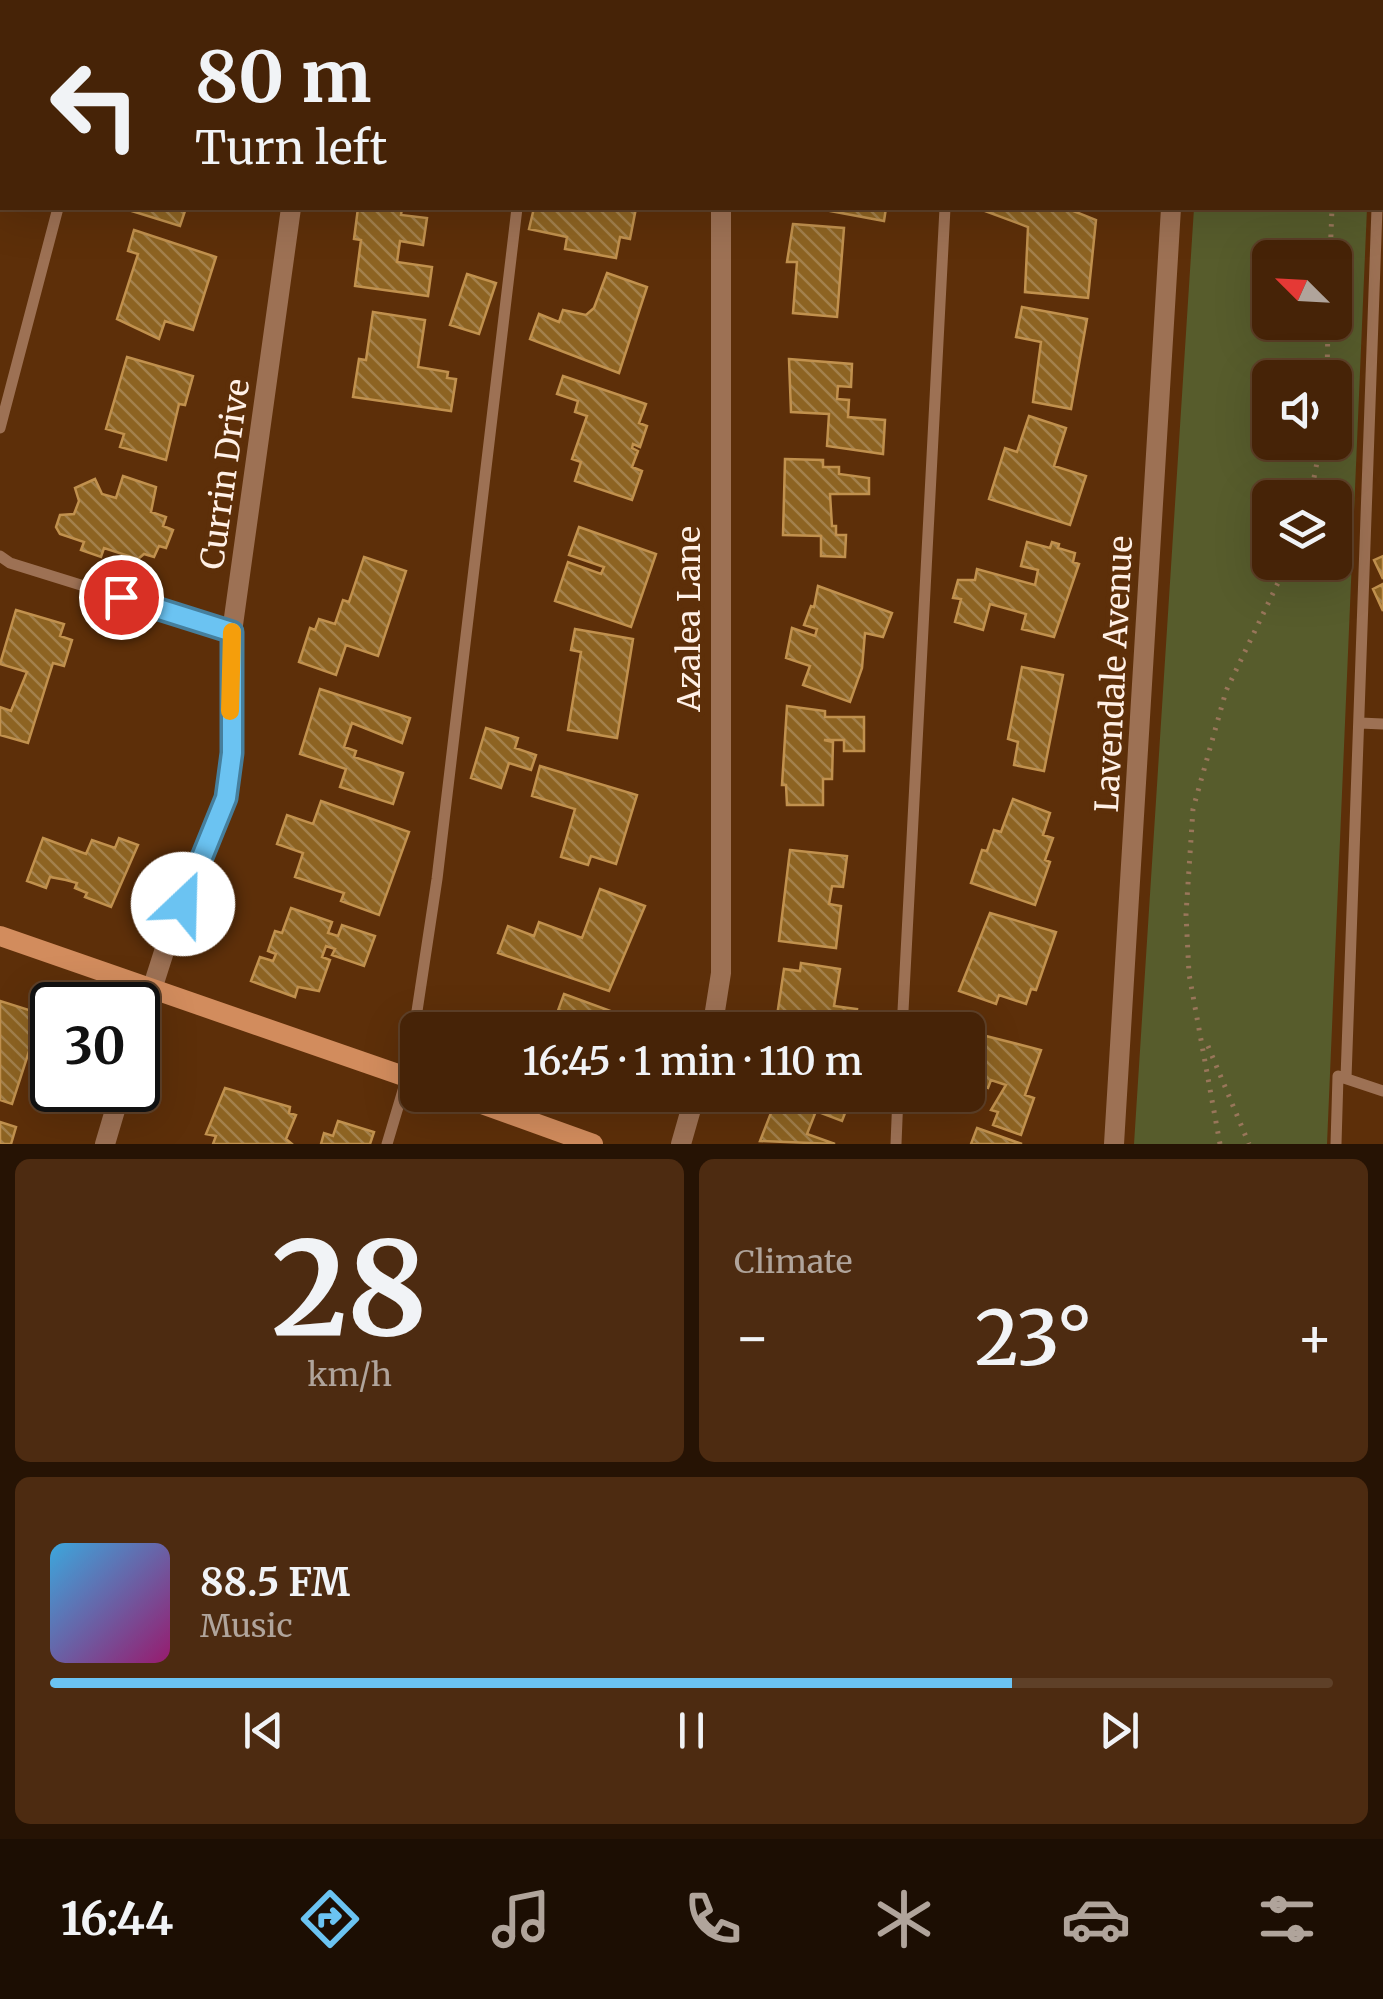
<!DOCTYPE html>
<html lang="en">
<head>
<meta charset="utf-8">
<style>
  :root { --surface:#462307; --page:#4d2b11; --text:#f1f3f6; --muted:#b0a49b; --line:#5e4028; --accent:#6bc3f2 }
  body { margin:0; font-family:Merriweather,serif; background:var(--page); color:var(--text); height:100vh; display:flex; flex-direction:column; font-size:38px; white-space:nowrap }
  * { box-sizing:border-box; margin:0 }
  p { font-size:32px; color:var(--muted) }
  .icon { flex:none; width:55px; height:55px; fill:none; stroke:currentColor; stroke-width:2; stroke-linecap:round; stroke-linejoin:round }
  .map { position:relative; height:1144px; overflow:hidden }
  .side { display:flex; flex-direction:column; gap:15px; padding:15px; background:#261304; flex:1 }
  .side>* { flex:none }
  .guide { position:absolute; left:0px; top:0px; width:1385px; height:210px; box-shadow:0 10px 40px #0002,0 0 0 2px var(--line); background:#462307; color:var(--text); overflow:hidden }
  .needle { width:65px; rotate:294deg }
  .controls { position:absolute; left:1252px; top:240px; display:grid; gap:20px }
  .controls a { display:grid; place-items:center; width:100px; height:100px; border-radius:15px; background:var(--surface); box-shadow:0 10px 40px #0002,0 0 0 2px var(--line); font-size:50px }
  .speed { position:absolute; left:30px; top:982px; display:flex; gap:20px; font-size:50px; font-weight:700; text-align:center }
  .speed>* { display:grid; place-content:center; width:130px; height:130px; border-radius:50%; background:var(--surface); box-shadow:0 10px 40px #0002,0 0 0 2px var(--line); line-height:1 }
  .speed .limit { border:5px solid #111; border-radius:15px; background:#fff; color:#111 }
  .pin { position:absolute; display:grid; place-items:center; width:85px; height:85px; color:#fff; margin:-42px; border:5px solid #fff; border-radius:50%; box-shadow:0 2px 10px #0007 }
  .me { position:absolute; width:110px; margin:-55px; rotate:24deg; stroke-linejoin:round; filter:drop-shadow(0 0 8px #0008) }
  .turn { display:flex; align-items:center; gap:35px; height:210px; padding:0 30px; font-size:45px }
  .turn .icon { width:130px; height:130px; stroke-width:2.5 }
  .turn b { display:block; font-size:70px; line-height:85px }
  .big { font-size:75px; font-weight:600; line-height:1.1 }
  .side .card { flex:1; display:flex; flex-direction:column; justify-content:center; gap:15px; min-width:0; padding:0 35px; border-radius:15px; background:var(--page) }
  .side .dial { align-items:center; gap:0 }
  .dial b { font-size:130px; line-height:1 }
  .song { display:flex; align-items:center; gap:30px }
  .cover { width:120px; height:120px; border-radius:15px; background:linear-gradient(135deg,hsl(200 70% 55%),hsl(320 70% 35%)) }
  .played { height:10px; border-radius:5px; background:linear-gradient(90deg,var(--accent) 75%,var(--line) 75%) }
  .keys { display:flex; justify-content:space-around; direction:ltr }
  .heat { display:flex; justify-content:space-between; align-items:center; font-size:55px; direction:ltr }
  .side .tiles { flex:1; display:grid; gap:15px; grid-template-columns:1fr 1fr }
  .card:last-child { grid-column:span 2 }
  .trip { position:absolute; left:400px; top:1012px; width:585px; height:100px; border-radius:15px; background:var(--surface); box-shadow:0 10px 40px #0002,0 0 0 2px var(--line); font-weight:600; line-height:100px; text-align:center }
  .dock { display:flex; height:160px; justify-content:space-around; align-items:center; background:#1c0e03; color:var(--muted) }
  .dock .icon { width:70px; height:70px }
  .dock .current { color:var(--accent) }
  .dock b { font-size:45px; color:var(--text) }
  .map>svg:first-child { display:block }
</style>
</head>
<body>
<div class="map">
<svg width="1383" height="1144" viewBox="0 0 1383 1144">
  <defs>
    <pattern id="building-back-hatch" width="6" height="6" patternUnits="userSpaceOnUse" patternTransform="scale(2.5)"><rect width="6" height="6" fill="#8d6322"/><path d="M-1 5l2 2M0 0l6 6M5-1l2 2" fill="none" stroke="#a4814d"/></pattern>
  </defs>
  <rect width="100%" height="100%" fill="#5d2f09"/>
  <path fill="#575c2c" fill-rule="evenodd" d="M1207,0H1376L1207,2Z
    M1194,208H1367L1327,1144H1134ZM1270,258H1335V322H1270ZM1270,378H1335V442H1270ZM1270,498H1335V562H1270Z"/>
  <path fill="url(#building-back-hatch)" stroke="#c1914e" stroke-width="2.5" d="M0,0H21L2,2V46Z
    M401,0H488L401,2Z
    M0,62L2,63L0,137Z
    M122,208H186L180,226Z
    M358,208H402L401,215L427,218L423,245L400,241L397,262L432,267L428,296L355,286L361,240L354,239Z
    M534,208H636L630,239L620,237L616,258L565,249L567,237L529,229Z
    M814,208H886L884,221Z
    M977,208H1066L1096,220L1088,298L1025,292L1028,227Z
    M793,224L844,228L837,317L793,313L797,262H787Z
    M134,230L216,257L193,330L165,321L159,339L117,319L138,254L128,251Z
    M607,273L647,287L619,373L530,339L539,314L559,322L563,310L586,315L594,308Z
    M467,274L496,283L479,334L450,325Z
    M1022,307L1087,319L1071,409L1033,402L1041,342L1016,337Z
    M373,312L425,320L418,367L448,372L447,378L456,379L451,411L353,397L359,359L366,360Z
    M127,357L193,376L185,405L179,404L166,460L120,447L124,434L106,429Z
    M789,359L852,364L851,387L838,386L837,399L849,400L848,417L885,420L883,454L827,446L829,414L791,412Z
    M563,376L646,404L639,423L647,426L640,447L633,444L632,448L638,451L632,467L642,471L632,500L575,481L581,462L572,459L587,416L575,412L578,401L557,394Z
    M1029,416L1066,428L1054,466L1086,476L1070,525L989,499L1005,448L1017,452Z
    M785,459L823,460V467H839V474L869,478V494H830L832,526H836V535H846L845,557L821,556V536L783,535Z
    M123,476L156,487L151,512L166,517L163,526L173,530L166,548L159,546L154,557L144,554L138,559L104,548L101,557L81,550L84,542L60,534L56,527L60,515L74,514L79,501L75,488L95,479L102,494L116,498Z
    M579,527L656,554L631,627L555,601L568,562L601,574L604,567L569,555Z
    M1027,542L1050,548L1052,542L1059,544L1058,548L1075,553L1073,562L1079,564L1054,637L1022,629L1026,614L990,604L983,630L955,622L961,599L953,598L958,580H975L977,569L1035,585L1038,570L1021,566Z
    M1383,556V579L1374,560Z
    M364,557L406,571L378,656L346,645L336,675L299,662L310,628L315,630L319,619L335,624L343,600L349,602Z
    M1383,584V611L1373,589Z
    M818,586L892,613L883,637L865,633L862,668L850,702L803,685L810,666L786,658L792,628L815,636L817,629L804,625L811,606L814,607Z
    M16,610L64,624L60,636L72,640L64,666L53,663L28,743L0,735V707L11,711L27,672L0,664Z
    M575,629L633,639L617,738L568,730L581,652L571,650Z
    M1022,667L1063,675L1044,771L1014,765L1018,742L1008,739Z
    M320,689L410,718L402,743L352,723L344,747L356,751L354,757L403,773L393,804L340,787L346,769L300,754Z
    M787,706L825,711V717H864V751H844V740H824L833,742L832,779H823V805H787L786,785H782Z
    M486,728L518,738L515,748L536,755L531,770L509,763L501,788L471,778Z
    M540,766L637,795L616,864L591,856L588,865L561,857L575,809L532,796Z
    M1013,799L1050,813L1043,835L1053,838L1045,860L1050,862L1035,905L971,883L982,850L987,851L994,830L1001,832Z
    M321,801L409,832L379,915L341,901L344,893L295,877L303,853L277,844L287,815L313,824Z
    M43,838L86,854L92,840L115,848L119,838L138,845L111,907L85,897L87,893L75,888L77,883L66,880L50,877L46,888L27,881Z
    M790,850L847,856L843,887L832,886L829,904L841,906L836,948L779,941Z
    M600,889L645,906L609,991L498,953L508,926L534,936L539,922L582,938Z
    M291,908L332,922L328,933L338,936L342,925L375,936L364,966L332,955L335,949L326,946L322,957L330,960L319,991L298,987L295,997L251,981L260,957L273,961L276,954L268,951L275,931L282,933Z
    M990,913L1056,932L1036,990L1031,989L1026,1004L999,995L996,1004L959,991Z
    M801,963L840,969L834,1006L857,1009L854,1030H780L782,1017L777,1016L784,969L800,971Z
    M564,994L635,1020L631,1030H551Z
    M0,1001L51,1017L42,1044L32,1042L12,1104L0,1100Z
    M978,1034L1041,1050L1025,1095L1034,1098L1021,1135L993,1125L998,1112L991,1110L1006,1085L991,1080L988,1088L968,1081V1064Z
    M225,1088L290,1107L289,1113L296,1115L286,1139L292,1144H213L216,1136L206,1134Z
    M778,1095H852L842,1121L816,1111L807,1134L835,1144L760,1141Z
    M338,1121L374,1132L370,1144H321L324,1133L333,1136Z
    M0,1122L16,1127L11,1144H0Z
    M977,1128L1022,1144H971Z"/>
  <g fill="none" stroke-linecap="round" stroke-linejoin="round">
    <path stroke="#99765a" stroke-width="5" stroke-dasharray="2.5 8" stroke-linecap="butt" d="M1336,0V2
      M1330,258L1332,208
      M1327,378L1328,322
      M1310,498L1321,442
      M1208,1046L1249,1144
      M1220,1144L1189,974L1186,914L1193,809L1226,691L1288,562"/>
    <path stroke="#9d7154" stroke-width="11" d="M112,2L113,0
      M541,2V0
      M1382,22L1383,6
      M0,428L58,208
      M0,556L10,563L232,632
      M1360,723L1383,724
      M902,1030L945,208
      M1346,1078L1377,208
      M387,1144L407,1077L437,879L517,208
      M896,1144L898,1095
      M1336,1144L1338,1076L1383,1091"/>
    <path stroke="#9d7154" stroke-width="20" d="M629,0L637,2
      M320,2V0
      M744,2L745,0
      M1185,2V0
      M712,1030L721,973V208
      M138,1033L169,936L226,798L232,753V632L291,208
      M105,1144L121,1090
      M681,1144L695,1095
      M1114,1144L1171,208"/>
    <path stroke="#d28c5d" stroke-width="20" d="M0,936L418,1081
      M457,1095L593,1144"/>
  </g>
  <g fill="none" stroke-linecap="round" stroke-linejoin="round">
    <g stroke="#467f9d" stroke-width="25">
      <path id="route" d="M121,597L232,632V753L226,798L183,904"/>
    </g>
    <use href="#route" stroke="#6bc3f2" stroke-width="18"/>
    <path stroke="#f59e0b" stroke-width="18" d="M230,711L232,632"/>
  </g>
  <g text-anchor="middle" stroke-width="10" stroke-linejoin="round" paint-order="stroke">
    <g font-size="32" fill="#fff0e6" stroke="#5d2f09">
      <text transform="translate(225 474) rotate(-82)" y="11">Currin Drive</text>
      <text transform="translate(689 619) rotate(-90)" y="11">Azalea Lane</text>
      <text transform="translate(1114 674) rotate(-87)" y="11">Lavendale Avenue</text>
    </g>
  </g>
</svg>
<div class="controls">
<a><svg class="needle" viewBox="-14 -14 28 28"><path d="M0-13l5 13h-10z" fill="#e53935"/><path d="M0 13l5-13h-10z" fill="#b0a49b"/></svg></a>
<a><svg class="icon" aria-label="sound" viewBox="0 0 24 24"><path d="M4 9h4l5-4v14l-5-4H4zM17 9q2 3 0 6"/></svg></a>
<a><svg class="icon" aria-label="layers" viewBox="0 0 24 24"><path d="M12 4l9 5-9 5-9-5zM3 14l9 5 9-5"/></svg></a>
</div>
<div class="speed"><div class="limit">30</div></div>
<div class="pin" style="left:121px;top:597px;background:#d93025"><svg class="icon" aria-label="arrive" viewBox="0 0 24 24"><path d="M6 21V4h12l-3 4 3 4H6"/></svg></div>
<svg class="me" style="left:183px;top:904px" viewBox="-20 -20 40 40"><circle r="19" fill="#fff"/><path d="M0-13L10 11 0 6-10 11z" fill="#6bc3f2"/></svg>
<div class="trip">16:45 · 1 min · 110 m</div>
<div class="guide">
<div class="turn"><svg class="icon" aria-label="left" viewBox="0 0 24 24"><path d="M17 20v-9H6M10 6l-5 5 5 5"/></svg><div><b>80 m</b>Turn left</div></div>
</div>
</div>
<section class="side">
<div class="tiles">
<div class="card dial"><b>28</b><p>km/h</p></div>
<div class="card"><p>Climate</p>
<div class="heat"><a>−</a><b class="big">23°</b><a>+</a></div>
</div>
<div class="card">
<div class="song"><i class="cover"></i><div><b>88.5 FM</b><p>Music</p></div></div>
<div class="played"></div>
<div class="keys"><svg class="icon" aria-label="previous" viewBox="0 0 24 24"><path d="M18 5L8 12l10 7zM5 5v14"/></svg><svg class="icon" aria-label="pause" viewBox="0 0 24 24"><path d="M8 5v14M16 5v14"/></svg><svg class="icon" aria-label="next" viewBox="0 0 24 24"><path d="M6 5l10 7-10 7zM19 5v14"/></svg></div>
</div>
</div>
</section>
<nav class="dock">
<b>16:44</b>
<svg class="icon current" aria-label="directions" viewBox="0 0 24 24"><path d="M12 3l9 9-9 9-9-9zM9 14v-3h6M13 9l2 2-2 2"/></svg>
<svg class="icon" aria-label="music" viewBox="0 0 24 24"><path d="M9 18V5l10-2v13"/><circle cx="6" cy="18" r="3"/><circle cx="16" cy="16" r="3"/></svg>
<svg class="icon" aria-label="phone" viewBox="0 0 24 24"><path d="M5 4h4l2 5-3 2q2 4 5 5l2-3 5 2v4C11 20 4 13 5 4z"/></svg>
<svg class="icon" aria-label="climate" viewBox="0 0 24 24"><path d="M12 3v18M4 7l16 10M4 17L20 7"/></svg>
<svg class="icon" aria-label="car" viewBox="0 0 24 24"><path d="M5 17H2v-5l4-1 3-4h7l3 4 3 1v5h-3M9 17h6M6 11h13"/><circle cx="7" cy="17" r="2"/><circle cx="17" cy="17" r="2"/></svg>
<svg class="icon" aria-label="filters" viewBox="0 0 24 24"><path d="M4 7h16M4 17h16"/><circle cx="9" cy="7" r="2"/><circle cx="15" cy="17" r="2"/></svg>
</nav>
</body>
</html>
